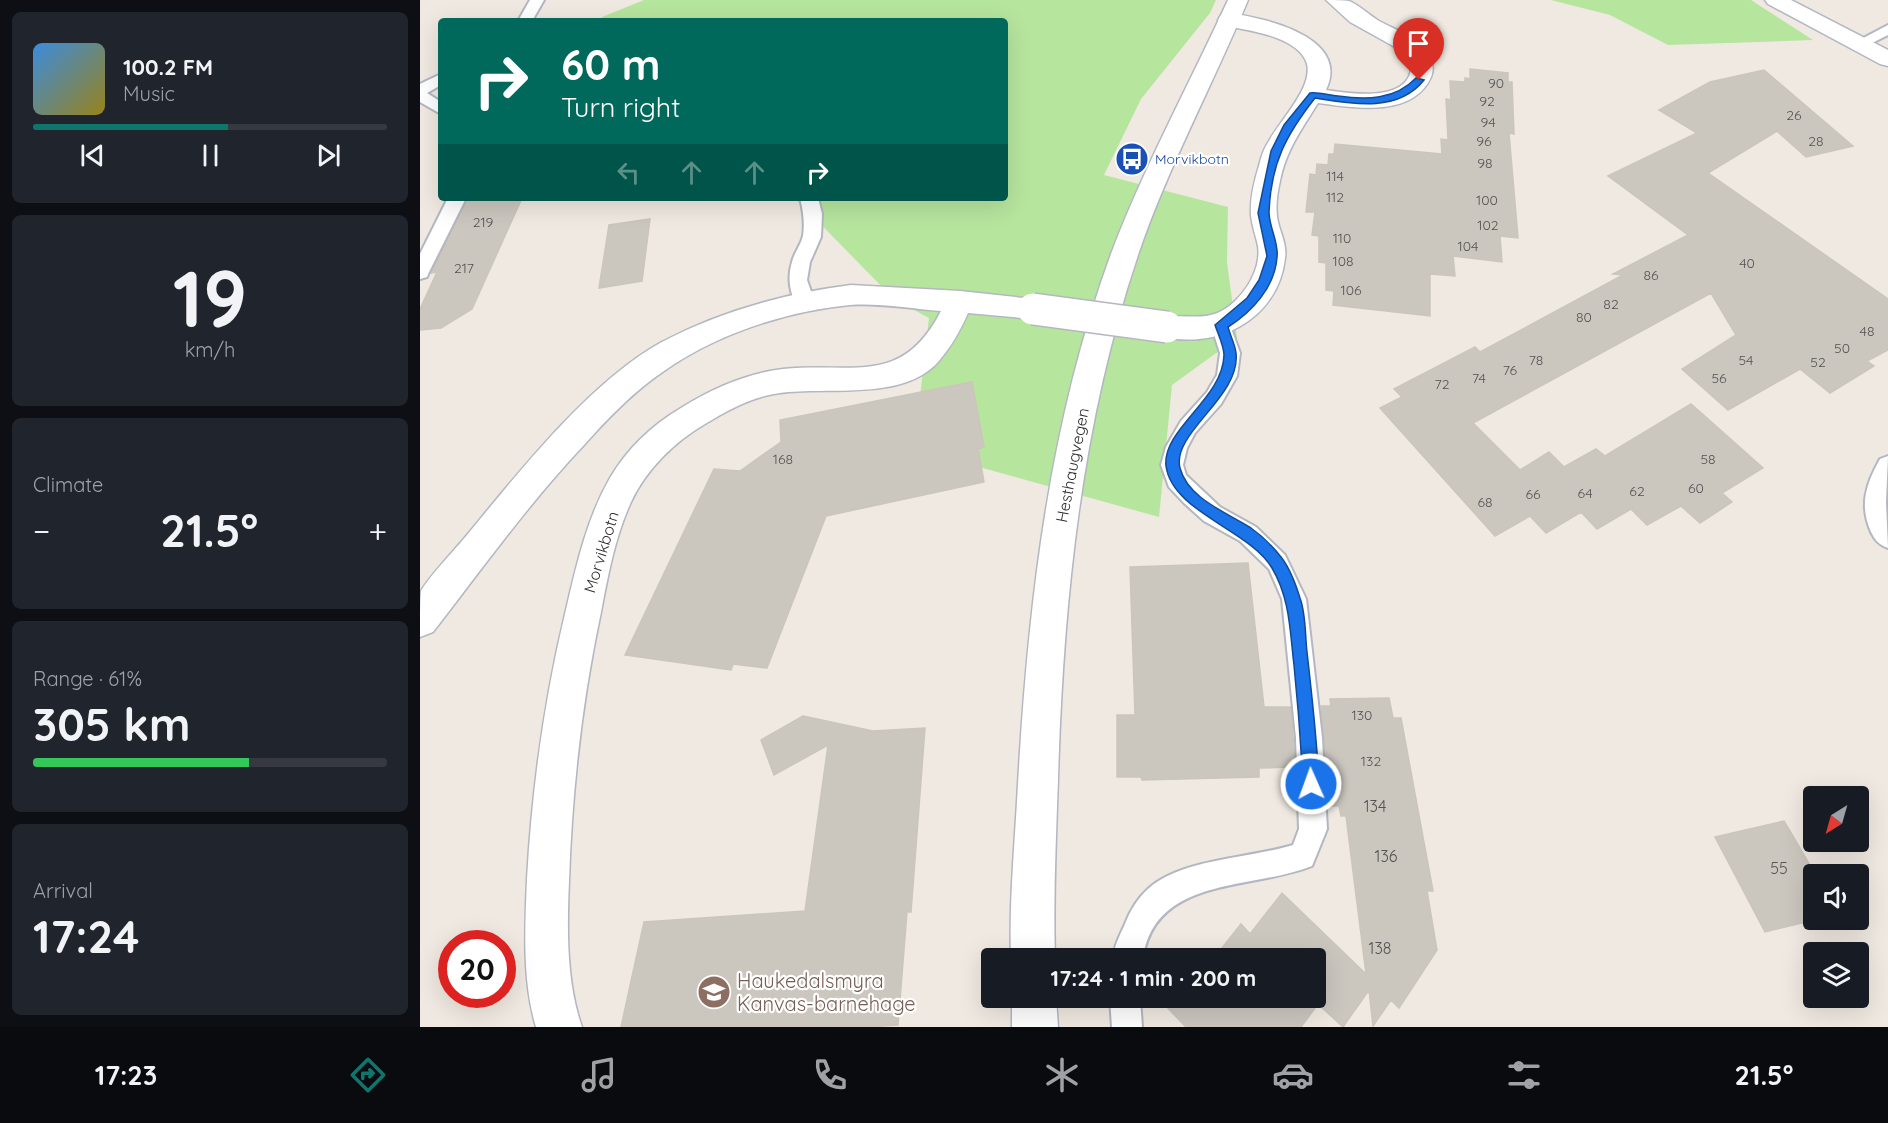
<!DOCTYPE html>
<html lang="en">
<head>
<meta charset="utf-8">
<style>
  :root { --surface:#171b24; --page:#20242c; --text:#f1f3f6; --muted:#9ea1a6; --line:#363941; --accent:#0f766e }
  body { margin:0; font-family:Quicksand,sans-serif; background:var(--page); color:var(--text); height:100vh; display:flex; flex-direction:column; font-size:22px; white-space:nowrap }
  * { box-sizing:border-box; margin:0 }
  p { font-size:20px; color:var(--muted) }
  .icon { flex:none; width:33px; height:33px; fill:none; stroke:currentColor; stroke-width:2; stroke-linecap:round; stroke-linejoin:round }
  .map { position:relative; flex:1; overflow:hidden }
  .sheet { display:flex; flex-direction:column; gap:12px; padding:12px; background:#0d0f14; width:420px }
  .sheet>* { flex:none }
  .banner { position:absolute; left:18px; top:18px; width:570px; height:183px; border-radius:6px; box-shadow:0 6px 24px #0002; background:#00695c; color:#fff; overflow:hidden }
  .needle { width:39px; rotate:217deg }
  .controls { position:absolute; left:1383px; top:786px; display:grid; gap:12px }
  .controls a { display:grid; place-items:center; width:66px; height:66px; border-radius:6px; background:var(--surface); box-shadow:0 6px 24px #0002; font-size:30px }
  .speed { position:absolute; left:18px; top:930px; display:flex; gap:12px; font-size:30px; font-weight:700; text-align:center }
  .speed>* { display:grid; place-content:center; width:78px; height:78px; border-radius:50%; background:var(--surface); box-shadow:0 6px 24px #0002; line-height:1 }
  .speed .limit { border:9px solid #d22; background:#fff; color:#111 }
  .pin { position:absolute; display:grid; place-items:center; width:51px; height:51px; color:#fff; margin:-62px -26px; border-radius:50% 50% 50% 0; rotate:-45deg; box-shadow:0 0 6px #0007 }
  .pin .icon { rotate:45deg }
  .me { position:absolute; width:66px; margin:-33px; rotate:358deg; stroke-linejoin:round; filter:drop-shadow(0 0 4px #0008) }
  .turn { display:flex; align-items:center; gap:21px; height:126px; padding:0 24px; font-size:27px }
  .turn .icon { width:78px; height:78px; stroke-width:2.5 }
  .turn b { display:block; font-size:42px; line-height:51px }
  .lanes { display:flex; align-items:center; height:57px; padding:0 24px; background:#0003; justify-content:center; gap:30px; direction:ltr }
  .lanes .off { opacity:.35 }
  .big { font-size:45px; font-weight:800; line-height:1.1 }
  .sheet .widget { flex:1; display:flex; flex-direction:column; justify-content:center; gap:9px; min-width:0; padding:0 21px; border-radius:9px; background:var(--page) }
  .sheet .dial { align-items:center; gap:0 }
  .dial b { font-size:78px; line-height:1 }
  .song { display:flex; align-items:center; gap:18px }
  .cover { width:72px; height:72px; border-radius:9px; background:linear-gradient(135deg,hsl(210 70% 55%),hsl(50 70% 35%)) }
  .played { height:6px; border-radius:3px; background:linear-gradient(90deg,var(--accent) 55%,var(--line) 55%) }
  .keys { display:flex; justify-content:space-around; direction:ltr }
  .heat { display:flex; justify-content:space-between; align-items:center; font-size:33px; direction:ltr }
  .charge { height:9px; border-radius:4px; background:linear-gradient(90deg,#34c759 61%,var(--line) 0) }
  .trip { position:absolute; left:561px; top:948px; width:345px; height:60px; border-radius:6px; background:var(--surface); box-shadow:0 6px 24px #0002; font-weight:800; line-height:60px; text-align:center }
  .tabs { display:flex; height:96px; justify-content:space-around; align-items:center; background:#090b0e; color:var(--muted) }
  .tabs .icon { width:42px; height:42px }
  .tabs .on { color:var(--accent) }
  .tabs b { font-size:27px; color:var(--text) }
  main { display:flex; flex:1; min-height:0 }
  .map>svg:first-child { display:block }
</style>
</head>
<body>
<main>
<section class="sheet">
<div class="widget">
<div class="song"><i class="cover"></i><div><b>100.2 FM</b><p>Music</p></div></div>
<div class="played"></div>
<div class="keys"><svg class="icon" aria-label="previous" viewBox="0 0 24 24"><path d="M18 5L8 12l10 7zM5 5v14"/></svg><svg class="icon" aria-label="pause" viewBox="0 0 24 24"><path d="M8 5v14M16 5v14"/></svg><svg class="icon" aria-label="next" viewBox="0 0 24 24"><path d="M6 5l10 7-10 7zM19 5v14"/></svg></div>
</div>
<div class="widget dial"><b>19</b><p>km/h</p></div>
<div class="widget"><p>Climate</p>
<div class="heat"><a>−</a><b class="big">21.5°</b><a>+</a></div>
</div>
<div class="widget"><p>Range · 61%</p><b class="big">305 km</b><div class="charge"></div></div>
<div class="widget"><p>Arrival</p><b class="big">17:24</b></div>
</section>
<div class="map">
<svg width="1468" height="1027" viewBox="0 0 1468 1027">
  <rect width="100%" height="100%" fill="#efe9e1"/>
  <path fill="#b6e59e" d="M224,0H796L790,13L721,99L684,175L808,207L807,262L817,338L752,385L739,517L494,449L509,318L474,299L375,198H585V21H182V17Z
    M1131,0H1331L1393,40L1248,45L1190,15Z"/>
  <path fill="#cbc7bf" stroke="#cbc5ba" stroke-width="1.5" d="M1050,69L1088,73V82H1092L1094,134L1089,133L1098,238L1080,236L1082,262L1033,256L1035,276L1010,274V316L913,305L914,291L906,290V263L899,262V236L892,235L895,212H886L890,174L896,175L897,164L908,165L909,154H914L915,144L1022,154L1021,139L1028,140L1026,99L1031,100L1030,81L1045,82V78L1050,79Z
    M1344,70L1433,146L1386,157L1357,131L1288,173L1468,299V350L1447,361L1454,366L1410,393L1380,369L1308,410L1262,369L1316,335L1291,293L1053,423L1100,470L1129,452L1144,467L1176,449L1185,456L1271,404L1343,468L1302,493L1312,502L1280,523L1261,506L1227,525L1211,509L1177,529L1161,512L1126,533L1110,516L1075,536L960,408L982,397L974,389L1055,347L1060,352L1203,275L1193,274L1268,235L1188,176L1277,133L1239,110L1290,82Z
    M48,198H102L52,309L21,328L0,330V309L17,272L11,273Z
    M230,219L222,281L179,288L189,225Z
    M552,382L564,447L558,449L564,482L406,516L347,668L313,664L311,670L205,655L294,469L320,471L361,442L360,420Z
    M828,563L844,707H871L875,767L839,768V777L722,780L721,777H697V715H715L710,567Z
    M969,698L973,718H981L1013,891H1007L1017,950L979,1008L971,1000L953,1026L949,990L923,1027L898,1004L881,1027H766L744,1004L749,998H896V958H794L821,924L830,934L862,893L946,974L926,816H921L919,806H909L901,706H911L910,699Z
    M383,716L453,731L505,728L491,912H487L478,1025L449,1027H201L224,922L385,911L408,745L354,775L341,740Z
    M1364,821L1394,872V920L1345,932L1295,837Z"/>
  <g fill="none" stroke-linecap="round" stroke-linejoin="round">
    <g stroke="#b4b7c1" stroke-width="4">
      <path id="service" d="M110,0H124L112,21H98Z
        M1468,25V35L1444,47H1434L1432,44Z
        M21,74V85L7,93L21,102V114L0,102V84Z
        M28,198H46L9,272L7,277L0,279V254Z
        M380,198H398L402,214L401,237L390,262L387,280L395,303L392,308L385,310L378,308C370,294 367,278 372,262C374,253 381,245 383,236C385,223 383,210 380,198Z
        M801,318L808,320L820,353L817,376L801,404L775,433L767,448L763,465L766,475L800,507L836,527L865,555L886,599L902,738L907,829L892,866C833,890 735,876 723,958H693C694,946 700,935 705,924C710,911 718,898 728,889C760,859 831,858 873,845L879,829L876,738L862,599L849,569L820,541L784,521L764,503L749,487L741,465L746,447L761,421L787,392L797,375L800,353L791,325L794,320Z
        M1468,456L1466,502L1468,548C1459,545 1455,540 1451,532C1439,505 1446,484 1460,459Z
        M690,998H720L722,1027H692Z"/>
    </g>
    <g stroke="#b4b7c1" stroke-width="3">
      <path id="minor" d="M906,0C912,0 923,0 929,1C939,5 949,15 959,21C972,28 989,34 1000,44C1009,51 1016,65 1011,77C993,118 934,108 898,103C882,129 866,150 860,181C857,194 855,209 858,222C861,234 867,246 865,258C858,321 794,352 737,335L733,327L737,319C768,310 789,328 817,299C830,286 841,265 838,246C836,236 832,226 831,215C830,198 834,182 839,166C841,157 844,148 849,141C860,120 896,85 886,61C875,35 825,30 801,25L798,20L801,15C815,12 830,17 844,20C875,28 926,48 906,90C928,93 980,102 990,74C992,66 989,58 984,52L930,22Z
        M1345,0H1371L1468,50V66L1460,64L1348,4Z
        M431,285L540,291L613,299L623,302L627,309L623,316L613,319L548,313C540,331 531,347 518,362C481,403 404,385 354,394C330,398 306,411 285,424C254,442 226,470 211,502C195,537 188,575 181,612C162,701 152,790 149,881C147,928 146,982 162,1027H116C102,981 105,927 107,879C112,789 124,702 145,614C156,567 166,520 190,478C207,449 232,425 261,408C291,389 328,373 363,369C434,362 482,387 521,311C492,309 460,303 430,305C367,311 296,334 244,371C214,391 188,418 164,445C109,503 62,569 13,632L0,637C0,626 0,599 1,591C11,574 34,551 47,535C99,472 169,383 240,343C298,312 366,293 431,285Z"/>
    </g>
    <g stroke="#b4b7c1" stroke-width="3">
      <path id="secondary" d="M808,0H828C793,84 747,169 718,255C661,423 643,603 638,779C636,839 633,898 635,958H591C589,901 595,842 598,784C608,605 629,423 691,254C724,167 769,85 808,0Z
        M592,998H636L638,1027H592Z"/>
    </g>
    <use href="#service" fill="#fff" fill-rule="evenodd"/>
    <use href="#minor" fill="#fff" fill-rule="evenodd"/>
    <use href="#secondary" fill="#fff" fill-rule="evenodd"/>
    <g stroke="#b4b7c1" stroke-width="34" stroke-linecap="butt">
      <path id="minor-bridge" d="M613,309L747,327"/>
    </g>
    <use href="#minor-bridge" stroke="#fff" stroke-width="31"/>
  </g>
  <path fill="#1a73e8" stroke="#114b97" stroke-width="1.5" d="M996,78L1004,80C978,113 932,104 895,98C866,135 851,163 849,212C849,227 859,243 857,257C855,287 832,312 808,327C810,335 815,344 816,353C821,397 751,433 760,468C768,499 808,513 831,528C841,535 853,547 861,557C869,567 876,585 880,598C886,614 885,635 887,652C892,696 897,739 899,784L897,789L891,792L885,789L883,784C881,744 878,705 874,665C870,632 870,598 852,568C830,530 752,512 746,466C742,429 803,399 804,355C804,346 798,334 795,325L827,298L839,280L847,256L838,213L851,151L864,125L890,93C899,92 908,95 918,96C946,100 975,100 996,78Z"/>
  <defs>
    <g id="bus-disc" transform="scale(1.725)"><circle r="9.5" fill="#1a4fb4" stroke="#fff"/><path d="M-5-6H5V4H4V6H2V4H-2V6H-4V4H-5ZM-3.5-4V0h7V-4ZM-3.5 1.2v1.5H-2V1.2ZM2 1.2v1.5H3.5V1.2Z" fill="#fff"/></g>
    <g id="school-disc" transform="scale(1.725)"><circle r="9.5" fill="#8d6e63" stroke="#fff"/><path d="M0-5L7-2L0 1L-7-2ZM-4 1L0 2.5L4 1V4Q0 6-4 4Z" fill="#fff"/></g>
  </defs>
  <g fill-rule="evenodd">
    <use href="#bus-disc" x="712" y="159"/>
    <use href="#school-disc" x="294" y="992"/>
  </g>
  <g text-anchor="middle" stroke-width="4.5" stroke-linejoin="round" paint-order="stroke">
    <g font-size="14" fill="#555452">
      <text x="1076" y="88">90</text>
      <text x="1067" y="106">92</text>
      <text x="1374" y="120">26</text>
      <text x="1068" y="127">94</text>
      <text x="1064" y="146">96</text>
      <text x="1396" y="146">28</text>
      <text x="1065" y="168">98</text>
      <text x="915" y="181">114</text>
      <text x="915" y="202">112</text>
      <text x="1067" y="205">100</text>
      <text x="63" y="227">219</text>
      <text x="1068" y="230">102</text>
      <text x="922" y="243">110</text>
      <text x="1048" y="251">104</text>
      <text x="923" y="266">108</text>
      <text x="1327" y="268">40</text>
      <text x="44" y="273">217</text>
      <text x="1231" y="280">86</text>
      <text x="931" y="295">106</text>
      <text x="1191" y="309">82</text>
      <text x="1164" y="322">80</text>
      <text x="1447" y="336">48</text>
      <text x="1422" y="353">50</text>
      <text x="1116" y="365">78</text>
      <text x="1326" y="365">54</text>
      <text x="1398" y="367">52</text>
      <text x="1090" y="375">76</text>
      <text x="1059" y="383">74</text>
      <text x="1299" y="383">56</text>
      <text x="1022" y="389">72</text>
      <text x="363" y="464">168</text>
      <text x="1288" y="464">58</text>
      <text x="1276" y="493">60</text>
      <text x="1217" y="496">62</text>
      <text x="1165" y="498">64</text>
      <text x="1113" y="499">66</text>
      <text x="1065" y="507">68</text>
      <text x="942" y="720">130</text>
      <text x="951" y="766">132</text>
    </g>
    <g font-size="14" fill="#164399" stroke="#fff" text-anchor="start">
      <text x="735" y="164">Morvikbotn</text>
    </g>
    <g font-size="16" fill="#2e2e2e" stroke="#fff">
      <text transform="translate(652 465) rotate(-79)" y="6">Hesthaugvegen</text>
      <text transform="translate(181 552) rotate(-73)" y="6">Morvikbotn</text>
    </g>
    <g font-size="16" fill="#555452">
      <text x="955" y="812">134</text>
      <text x="966" y="862">136</text>
      <text x="1359" y="874">55</text>
      <text x="960" y="954">138</text>
    </g>
    <g font-size="20" fill="#785e54" stroke="#fff" text-anchor="start">
      <text x="317" y="988">Haukedalsmyra<tspan x="317" dy="23">Kanvas-barnehage</tspan></text>
    </g>
  </g>
</svg>
<div class="controls">
<a><svg class="needle" viewBox="-14 -14 28 28"><path d="M0-13l5 13h-10z" fill="#e53935"/><path d="M0 13l5-13h-10z" fill="#9ea1a6"/></svg></a>
<a><svg class="icon" aria-label="sound" viewBox="0 0 24 24"><path d="M4 9h4l5-4v14l-5-4H4zM17 9q2 3 0 6"/></svg></a>
<a><svg class="icon" aria-label="layers" viewBox="0 0 24 24"><path d="M12 4l9 5-9 5-9-5zM3 14l9 5 9-5"/></svg></a>
</div>
<div class="speed"><div class="limit">20</div></div>
<div class="pin" style="left:999px;top:80px;background:#d93025"><svg class="icon" aria-label="arrive" viewBox="0 0 24 24"><path d="M6 21V4h12l-3 4 3 4H6"/></svg></div>
<svg class="me" style="left:891px;top:784px" viewBox="-20 -20 40 40"><circle r="17" fill="#1a73e8" stroke="#fff" stroke-width="3"/><path d="M0-11L8 9 0 5-8 9z" fill="#fff"/></svg>
<div class="trip">17:24 · 1 min · 200 m</div>
<div class="banner">
<div class="turn"><svg class="icon" aria-label="right" viewBox="0 0 24 24"><path d="M7 20v-9h11M14 6l5 5-5 5"/></svg><div><b>60 m</b>Turn right</div></div>
<div class="lanes"><svg class="icon off" aria-label="left" viewBox="0 0 24 24"><path d="M17 20v-9H6M10 6l-5 5 5 5"/></svg><svg class="icon off" aria-label="ahead" viewBox="0 0 24 24"><path d="M12 20V5M6 11l6-6 6 6"/></svg><svg class="icon off" aria-label="ahead" viewBox="0 0 24 24"><path d="M12 20V5M6 11l6-6 6 6"/></svg><svg class="icon" aria-label="right" viewBox="0 0 24 24"><path d="M7 20v-9h11M14 6l5 5-5 5"/></svg></div>
</div>
</div>
</main>
<nav class="tabs">
<b>17:23</b>
<svg class="icon on" aria-label="directions" viewBox="0 0 24 24"><path d="M12 3l9 9-9 9-9-9zM9 14v-3h6M13 9l2 2-2 2"/></svg>
<svg class="icon" aria-label="music" viewBox="0 0 24 24"><path d="M9 18V5l10-2v13"/><circle cx="6" cy="18" r="3"/><circle cx="16" cy="16" r="3"/></svg>
<svg class="icon" aria-label="phone" viewBox="0 0 24 24"><path d="M5 4h4l2 5-3 2q2 4 5 5l2-3 5 2v4C11 20 4 13 5 4z"/></svg>
<svg class="icon" aria-label="climate" viewBox="0 0 24 24"><path d="M12 3v18M4 7l16 10M4 17L20 7"/></svg>
<svg class="icon" aria-label="car" viewBox="0 0 24 24"><path d="M5 17H2v-5l4-1 3-4h7l3 4 3 1v5h-3M9 17h6M6 11h13"/><circle cx="7" cy="17" r="2"/><circle cx="17" cy="17" r="2"/></svg>
<svg class="icon" aria-label="filters" viewBox="0 0 24 24"><path d="M4 7h16M4 17h16"/><circle cx="9" cy="7" r="2"/><circle cx="15" cy="17" r="2"/></svg>
<b>21.5°</b>
</nav>
</body>
</html>
